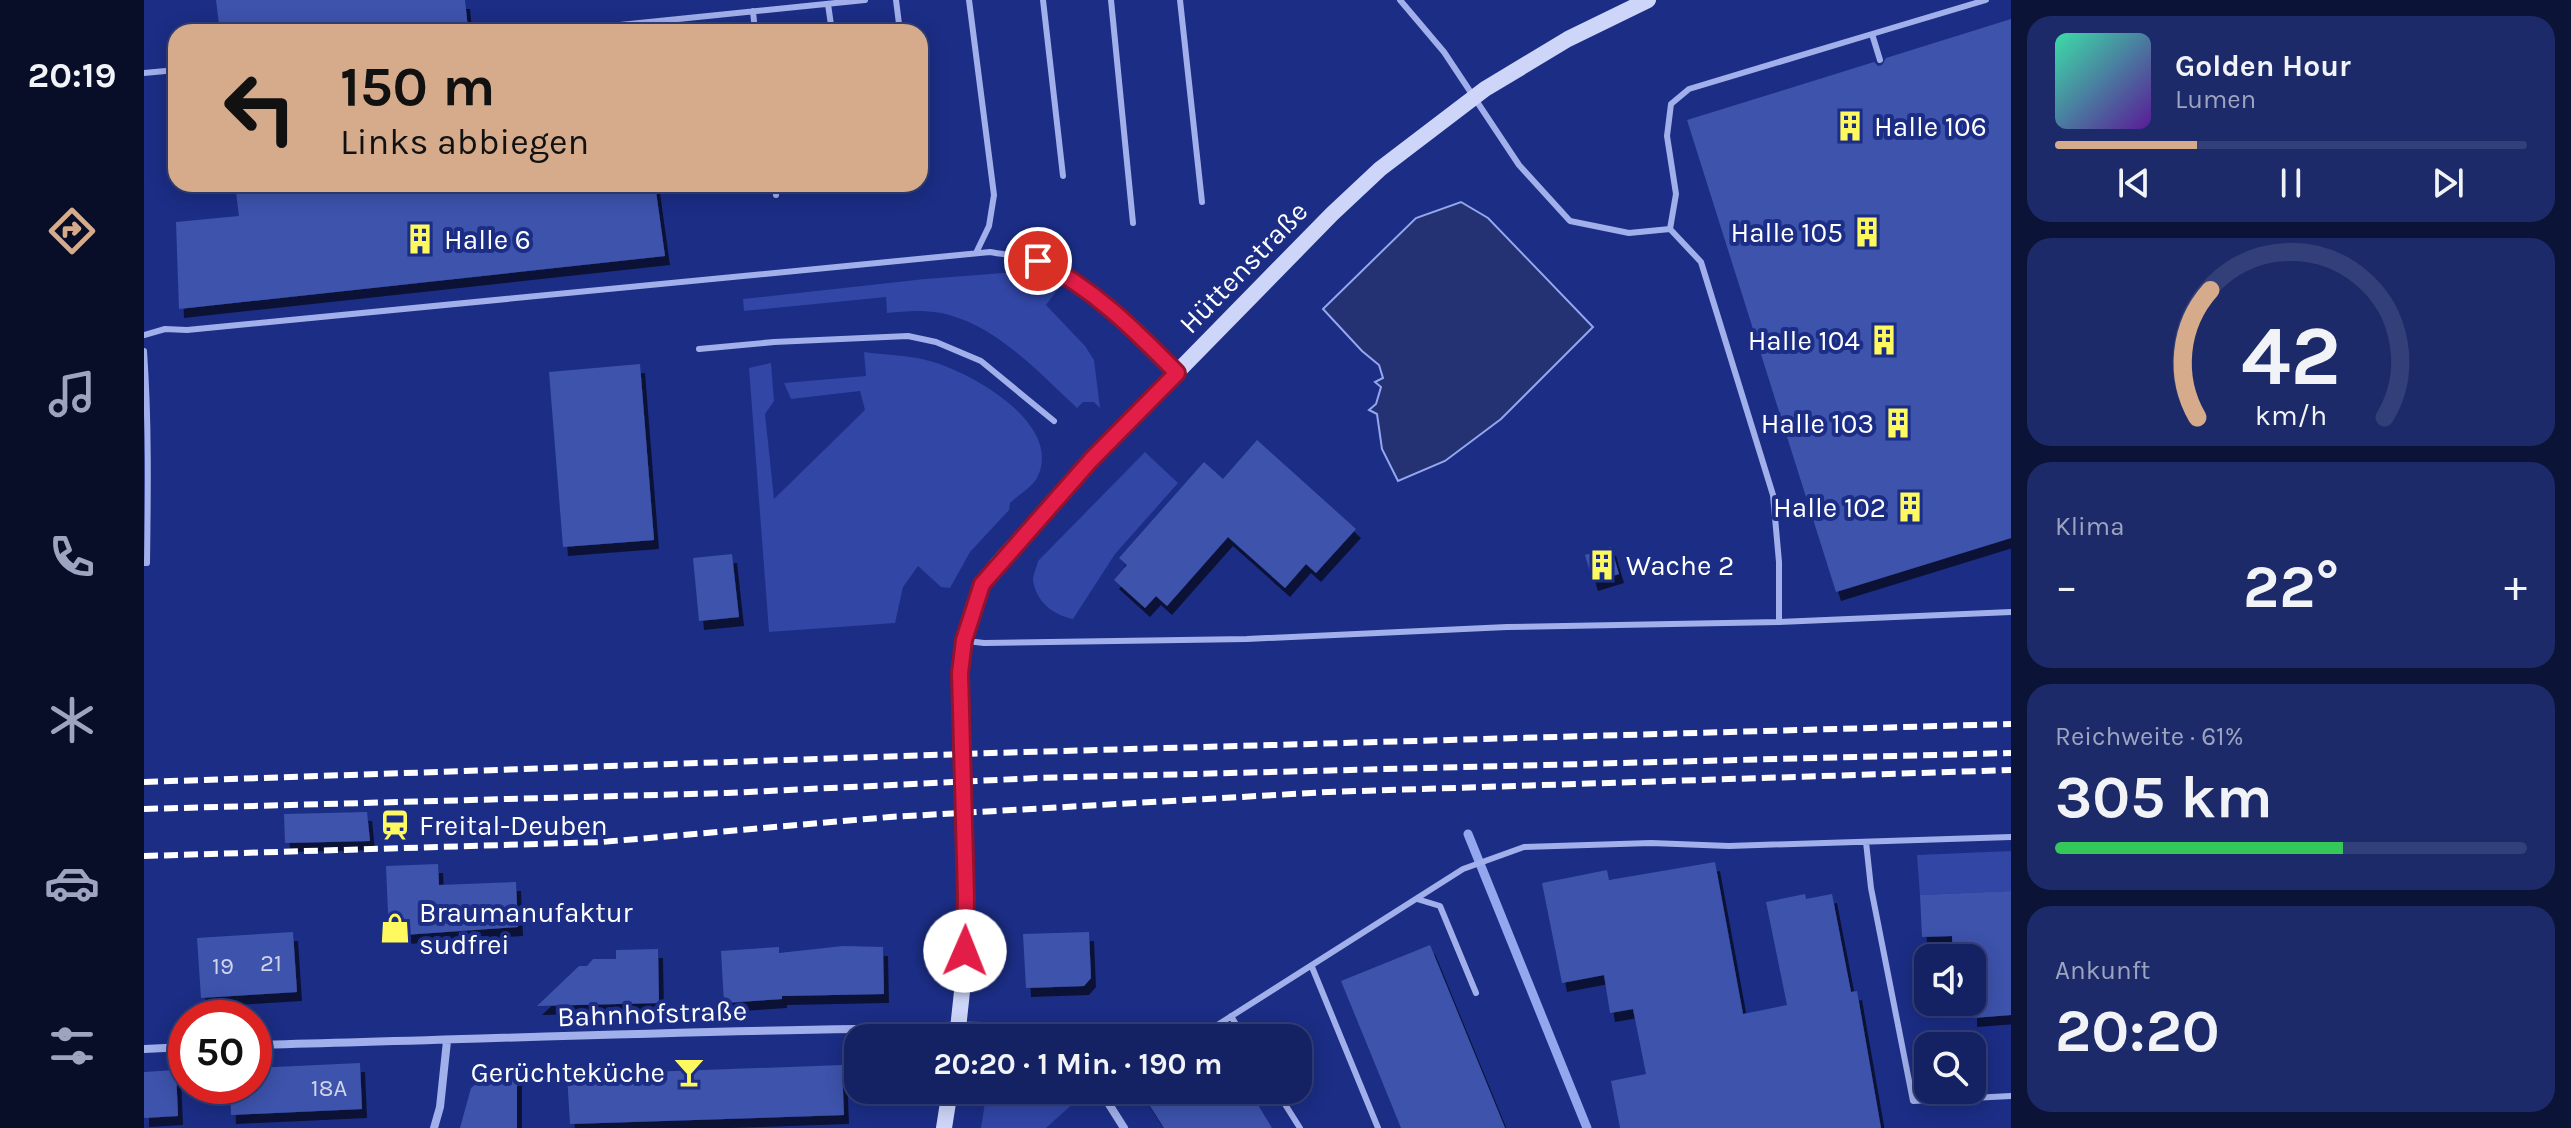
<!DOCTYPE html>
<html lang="de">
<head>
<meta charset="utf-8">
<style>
  :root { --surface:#142264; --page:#1d2a6a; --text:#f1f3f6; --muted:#9da4bf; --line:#333f78; --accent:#d6ab8b }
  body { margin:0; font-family:Karla,sans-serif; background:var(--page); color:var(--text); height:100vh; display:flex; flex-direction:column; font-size:30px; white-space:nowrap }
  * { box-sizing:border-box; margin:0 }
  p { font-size:26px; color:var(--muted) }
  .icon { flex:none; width:44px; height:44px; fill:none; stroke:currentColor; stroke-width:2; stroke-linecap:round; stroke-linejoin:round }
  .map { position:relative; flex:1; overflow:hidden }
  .sheet { display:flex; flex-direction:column; gap:16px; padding:16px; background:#0b1337; width:560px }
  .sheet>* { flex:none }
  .banner { position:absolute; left:24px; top:24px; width:760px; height:168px; border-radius:24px; box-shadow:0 4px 20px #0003,0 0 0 2px var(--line); background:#d6ab8b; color:#111; overflow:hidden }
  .tools { position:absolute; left:1770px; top:944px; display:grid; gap:16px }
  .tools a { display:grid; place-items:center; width:72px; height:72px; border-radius:16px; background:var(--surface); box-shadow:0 4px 20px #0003,0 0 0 2px var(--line); font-size:40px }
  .speed { position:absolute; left:24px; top:1000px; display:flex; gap:16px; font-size:40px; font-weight:700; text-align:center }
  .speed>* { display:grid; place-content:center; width:104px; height:104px; border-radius:50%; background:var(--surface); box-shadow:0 4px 20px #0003,0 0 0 2px var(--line); line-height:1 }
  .speed .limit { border:12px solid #d22; background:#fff; color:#111 }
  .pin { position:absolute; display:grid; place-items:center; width:68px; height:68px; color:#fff; margin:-34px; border:4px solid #fff; border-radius:50%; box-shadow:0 2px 8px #0007 }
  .me { position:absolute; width:88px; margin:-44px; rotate:1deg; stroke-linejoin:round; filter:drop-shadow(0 0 6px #0008) }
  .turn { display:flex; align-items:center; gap:28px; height:168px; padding:0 40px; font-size:36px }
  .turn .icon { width:104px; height:104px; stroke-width:2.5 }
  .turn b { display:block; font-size:56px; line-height:68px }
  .big { font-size:60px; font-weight:700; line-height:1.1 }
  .sheet .tile { flex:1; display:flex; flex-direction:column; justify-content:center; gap:12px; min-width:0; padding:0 28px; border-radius:24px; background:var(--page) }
  .sheet .dial { align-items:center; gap:0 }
  .dial svg { height:208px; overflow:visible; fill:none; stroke:var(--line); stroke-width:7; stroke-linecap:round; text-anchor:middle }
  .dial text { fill:var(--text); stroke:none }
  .song { display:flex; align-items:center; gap:24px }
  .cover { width:96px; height:96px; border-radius:12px; background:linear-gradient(135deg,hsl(160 70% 55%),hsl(270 70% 35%)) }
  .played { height:8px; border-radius:4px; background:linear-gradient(90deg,var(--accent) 30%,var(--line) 30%) }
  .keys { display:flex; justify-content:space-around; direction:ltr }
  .heat { display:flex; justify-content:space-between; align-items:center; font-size:44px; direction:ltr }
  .charge { height:12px; border-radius:6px; background:linear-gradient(90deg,#34c759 61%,var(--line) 0) }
  .trip { position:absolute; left:700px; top:1024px; width:468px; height:80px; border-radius:24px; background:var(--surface); box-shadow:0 4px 20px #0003,0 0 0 2px var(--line); font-weight:700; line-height:80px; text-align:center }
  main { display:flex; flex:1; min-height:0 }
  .menu { display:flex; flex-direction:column; width:144px; justify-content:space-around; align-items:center; background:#080e28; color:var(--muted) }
  .menu .icon { width:56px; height:56px }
  .menu .current { color:var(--accent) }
  .menu b { font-size:36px; color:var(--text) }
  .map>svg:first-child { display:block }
</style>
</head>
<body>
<main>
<nav class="menu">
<b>20:19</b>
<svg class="icon current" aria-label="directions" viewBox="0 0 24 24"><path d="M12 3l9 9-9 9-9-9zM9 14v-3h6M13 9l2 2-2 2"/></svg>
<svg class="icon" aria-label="music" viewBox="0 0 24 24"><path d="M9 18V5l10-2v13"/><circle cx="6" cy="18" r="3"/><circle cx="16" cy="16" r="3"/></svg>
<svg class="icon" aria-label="phone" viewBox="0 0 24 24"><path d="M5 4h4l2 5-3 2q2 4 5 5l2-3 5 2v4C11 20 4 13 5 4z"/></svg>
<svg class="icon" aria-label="climate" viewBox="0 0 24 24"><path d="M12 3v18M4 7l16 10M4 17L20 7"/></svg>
<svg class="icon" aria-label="car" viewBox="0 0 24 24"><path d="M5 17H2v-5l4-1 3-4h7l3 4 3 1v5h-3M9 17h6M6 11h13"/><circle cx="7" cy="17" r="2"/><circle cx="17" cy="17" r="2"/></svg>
<svg class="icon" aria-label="filters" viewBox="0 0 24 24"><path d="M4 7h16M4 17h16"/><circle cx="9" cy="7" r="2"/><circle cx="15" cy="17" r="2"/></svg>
</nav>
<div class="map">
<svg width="1867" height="1128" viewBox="0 0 1867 1128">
  <defs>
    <filter id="shadow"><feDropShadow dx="5" dy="9" stdDeviation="0" flood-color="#0009"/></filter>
  </defs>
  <rect width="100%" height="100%" fill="#1b2d85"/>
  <path fill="#3146a5" d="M873,272L901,276L917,285L902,305L941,346L950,360L956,408L950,402H939L933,408C895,373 856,329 805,315C785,309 763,311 743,313L742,297L600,311L599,299L781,279Z
    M720,352C740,355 762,355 782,360C824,370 921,423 893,478C888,487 873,496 866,503L865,510L826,552L806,588L797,587L774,566L759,587L751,623L625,632L605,368L627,363L630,401L621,414L630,499L721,410L716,391L647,399L640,383L722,376Z
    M1001,452L1034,483L971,554L929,619C909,615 892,602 889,580C889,575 893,566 894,561Z
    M1867,851V891L1776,895L1773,855Z
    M843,1090H925L932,1101L902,1128H837Z"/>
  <path fill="#243274" stroke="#94a6ee" stroke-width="2" d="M1317,202L1344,218L1449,327L1357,419L1301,461L1254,481L1238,449L1233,414L1225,410L1232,404L1237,387L1231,382L1239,378L1235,365L1218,351L1179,309L1272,218Z"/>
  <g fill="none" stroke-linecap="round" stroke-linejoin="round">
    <path stroke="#94a6ee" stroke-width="9" d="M1324,834L1443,1128"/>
  </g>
  <path fill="#3e53ac" filter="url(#shadow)" d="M72,0H321L324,29L290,32H76Z
    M1867,19V538L1692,592L1543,120L1730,62L1734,66L1738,65L1742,58Z
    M91,184H511L521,256L35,309L32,222L95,216Z
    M496,364L510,540L419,547L405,372Z
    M1113,440L1212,529L1172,573L1162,564L1141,588L1084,537L1023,606L1012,596L1001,608L970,580L983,565L975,558L1060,462L1079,479Z
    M1467,547L1475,574L1449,582L1441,555Z
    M588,554L595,617L555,621L549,558Z
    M223,812L226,841L141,843L140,814Z
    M1571,862L1599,1014L1643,1005L1622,902L1661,894L1662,899L1688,894L1707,992L1713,991L1737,1128H1476L1467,1081L1502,1074L1489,1009L1466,1013L1460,975L1418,983L1398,883L1463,870L1465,880Z
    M294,864L295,885L372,882L374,927L245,936L242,866Z
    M1867,891V1015L1828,1018V958H1809L1808,936L1778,937L1776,895Z
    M149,932L153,992L57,998L53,938Z
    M945,932L947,978L940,986L882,988L879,934Z
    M1286,945L1318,1023L1361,1128H1257L1231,1064L1197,981Z
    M699,946L739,947L740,994L638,996V999L580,1003L577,951L635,947V953Z
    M514,949L515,1003L393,1006L435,966H443L449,959H472V950Z
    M216,1063L218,1109L87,1115L86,1086H110V1068Z
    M698,1065L700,1115L426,1124L423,1075Z
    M32,1070L34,1116L0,1118V1072Z
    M373,1077V1128H316L327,1088L339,1078Z
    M996,1090H1105L1128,1128H1020Z"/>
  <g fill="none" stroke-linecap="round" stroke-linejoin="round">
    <path stroke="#a1afeb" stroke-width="6" d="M752,0L756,32
      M825,0L850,195L845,226L832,253
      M899,0L919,176
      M967,0L989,223
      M1036,0L1058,202
      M1256,0L1300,52L1375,165L1426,221L1485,233L1526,229L1557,262L1629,495L1635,562V622
      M684,4L688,32
      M609,11L611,32
      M407,32L721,0
      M1736,60L1728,34L1842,0
      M0,73L32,70
      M631,184L632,195
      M1526,229L1532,194L1523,136L1527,104L1545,89L1728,34
      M0,335L21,329L43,330L846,252C862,255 879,256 895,261C939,276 997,336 1030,370
      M555,349L630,342L764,336L792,342L837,361L910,421
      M0,351C5,422 4,492 3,563H0
      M823,641L840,643L1103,639L1363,627L1635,622L1867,612
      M1722,842L1727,888L1769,1101L1867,1096
      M1273,899L1296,906L1332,993
      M1168,967L1234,1128
      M1087,1016L1100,1038
      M1053,1038L1319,869L1380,847L1507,843L1585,846L1867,837
      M1132,1090L1156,1128"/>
    <path stroke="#a1afeb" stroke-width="8" d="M110,1045C311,1040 511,1032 712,1029C761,1029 863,1017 905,1038
      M0,1049L42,1047
      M956,1090L980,1128
      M290,1128L296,1107L303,1041"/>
    <path stroke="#cdd5f8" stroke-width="16" d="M813,1038L820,973L822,897L816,673L820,640L827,614L838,584L855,562L947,460L1188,214L1236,169L1341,89L1424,39L1504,0
      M800,1128L806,1090"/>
    <path stroke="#fff" stroke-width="6" stroke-dasharray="14 6" stroke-linecap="butt" d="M0,782L848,753L1867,724
      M0,809L583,793L893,778L1867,753
      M0,856L458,842L746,817L1184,792L1867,770"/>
  </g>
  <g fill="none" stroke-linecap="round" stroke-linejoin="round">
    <g stroke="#92132f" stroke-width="20">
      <path id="route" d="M821,951L822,897L816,673L820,640L838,584L947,460L1033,373C991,330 948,287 894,261"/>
    </g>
    <use href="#route" stroke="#e11d48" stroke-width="14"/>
  </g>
  <defs>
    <g id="building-bare" transform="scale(2.4)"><path d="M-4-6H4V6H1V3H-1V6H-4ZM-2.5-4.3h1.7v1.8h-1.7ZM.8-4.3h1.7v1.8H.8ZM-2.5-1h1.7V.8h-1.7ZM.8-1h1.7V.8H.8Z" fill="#fdf95e" stroke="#1b2d85" stroke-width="2.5" paint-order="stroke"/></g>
    <g id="station-bare" transform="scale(2.4)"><path d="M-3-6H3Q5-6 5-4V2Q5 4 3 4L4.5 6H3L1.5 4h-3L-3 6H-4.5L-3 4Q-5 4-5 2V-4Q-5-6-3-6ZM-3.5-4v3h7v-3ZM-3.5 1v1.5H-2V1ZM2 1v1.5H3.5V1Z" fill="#fdf95e" stroke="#1b2d85" stroke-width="2.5" paint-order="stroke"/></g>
    <g id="shop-bare" transform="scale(2.4)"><path d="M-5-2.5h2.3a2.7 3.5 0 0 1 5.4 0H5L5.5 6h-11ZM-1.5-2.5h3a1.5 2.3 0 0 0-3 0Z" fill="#fdf95e" stroke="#1b2d85" stroke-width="2.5" paint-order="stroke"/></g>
    <g id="bar-bare" transform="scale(2.4)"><path d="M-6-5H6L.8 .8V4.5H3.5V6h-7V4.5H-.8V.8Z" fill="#fdf95e" stroke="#1b2d85" stroke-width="2.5" paint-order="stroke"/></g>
  </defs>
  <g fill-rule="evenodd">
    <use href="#building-bare" x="1706" y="126"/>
    <use href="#building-bare" x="1723" y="232"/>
    <use href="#building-bare" x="276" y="239"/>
    <use href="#building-bare" x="1740" y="340"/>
    <use href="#building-bare" x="1754" y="423"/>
    <use href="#building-bare" x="1766" y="507"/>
    <use href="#building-bare" x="1458" y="565"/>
    <use href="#station-bare" x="251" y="825"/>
    <use href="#shop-bare" x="251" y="928"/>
    <use href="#bar-bare" x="545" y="1072"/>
  </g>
  <g text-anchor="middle" stroke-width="8" stroke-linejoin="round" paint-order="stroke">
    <g font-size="24" fill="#cfd4ea">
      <text x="127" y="971">21</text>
      <text x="79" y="974">19</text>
      <text x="185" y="1096">18A</text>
    </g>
    <g font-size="28" fill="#fff" stroke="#1b2d85" text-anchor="start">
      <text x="1730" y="136">Halle 106</text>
      <text x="1699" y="242" text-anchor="end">Halle 105</text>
      <text x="300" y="249">Halle 6</text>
      <text x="1716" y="350" text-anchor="end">Halle 104</text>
      <text x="1730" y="433" text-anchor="end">Halle 103</text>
      <text x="1742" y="517" text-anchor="end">Halle 102</text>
      <text x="1482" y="575">Wache 2</text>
      <text x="275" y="835">Freital-Deuben</text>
      <text x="275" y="922">Braumanufaktur<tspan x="275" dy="32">sudfrei</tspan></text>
      <text x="521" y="1082" text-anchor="end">Gerüchteküche</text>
    </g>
    <g font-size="28" fill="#fff" stroke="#1b2d85">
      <text transform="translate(1099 267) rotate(-46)" y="10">Hüttenstraße</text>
      <text transform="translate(508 1013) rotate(-2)" y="10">Bahnhofstraße</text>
    </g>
  </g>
</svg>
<div class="tools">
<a><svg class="icon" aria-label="sound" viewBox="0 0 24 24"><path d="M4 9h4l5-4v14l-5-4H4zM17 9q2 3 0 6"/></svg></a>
<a><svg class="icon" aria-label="search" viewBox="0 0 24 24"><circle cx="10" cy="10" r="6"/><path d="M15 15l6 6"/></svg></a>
</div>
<div class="speed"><div class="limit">50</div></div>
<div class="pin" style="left:894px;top:261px;background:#d93025"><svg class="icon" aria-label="arrive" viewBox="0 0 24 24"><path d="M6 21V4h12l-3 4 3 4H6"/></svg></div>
<svg class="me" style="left:821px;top:951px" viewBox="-20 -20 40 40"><circle r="19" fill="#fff"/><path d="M0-13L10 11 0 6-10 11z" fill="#e11d48"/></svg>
<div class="trip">20:20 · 1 Min. · 190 m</div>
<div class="banner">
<div class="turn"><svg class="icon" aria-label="left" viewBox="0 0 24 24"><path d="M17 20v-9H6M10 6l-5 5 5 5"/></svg><div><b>150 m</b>Links abbiegen</div></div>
</div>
</div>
<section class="sheet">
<div class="tile">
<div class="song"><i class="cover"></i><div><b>Golden Hour</b><p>Lumen</p></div></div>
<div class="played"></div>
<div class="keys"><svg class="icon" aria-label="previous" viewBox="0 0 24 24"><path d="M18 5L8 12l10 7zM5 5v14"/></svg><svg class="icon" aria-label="pause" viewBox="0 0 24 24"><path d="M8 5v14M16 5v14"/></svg><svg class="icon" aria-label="next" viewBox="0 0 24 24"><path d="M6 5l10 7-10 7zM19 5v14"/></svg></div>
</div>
<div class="tile dial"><svg viewBox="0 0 100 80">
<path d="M14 69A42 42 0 1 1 86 69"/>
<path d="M14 69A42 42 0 0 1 19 20" stroke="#d6ab8b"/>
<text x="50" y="56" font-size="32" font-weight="700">42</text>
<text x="50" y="72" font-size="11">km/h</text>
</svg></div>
<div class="tile"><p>Klima</p>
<div class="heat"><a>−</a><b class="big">22°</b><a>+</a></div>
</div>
<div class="tile"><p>Reichweite · 61%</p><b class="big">305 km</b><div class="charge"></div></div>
<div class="tile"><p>Ankunft</p><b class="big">20:20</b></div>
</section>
</main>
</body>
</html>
